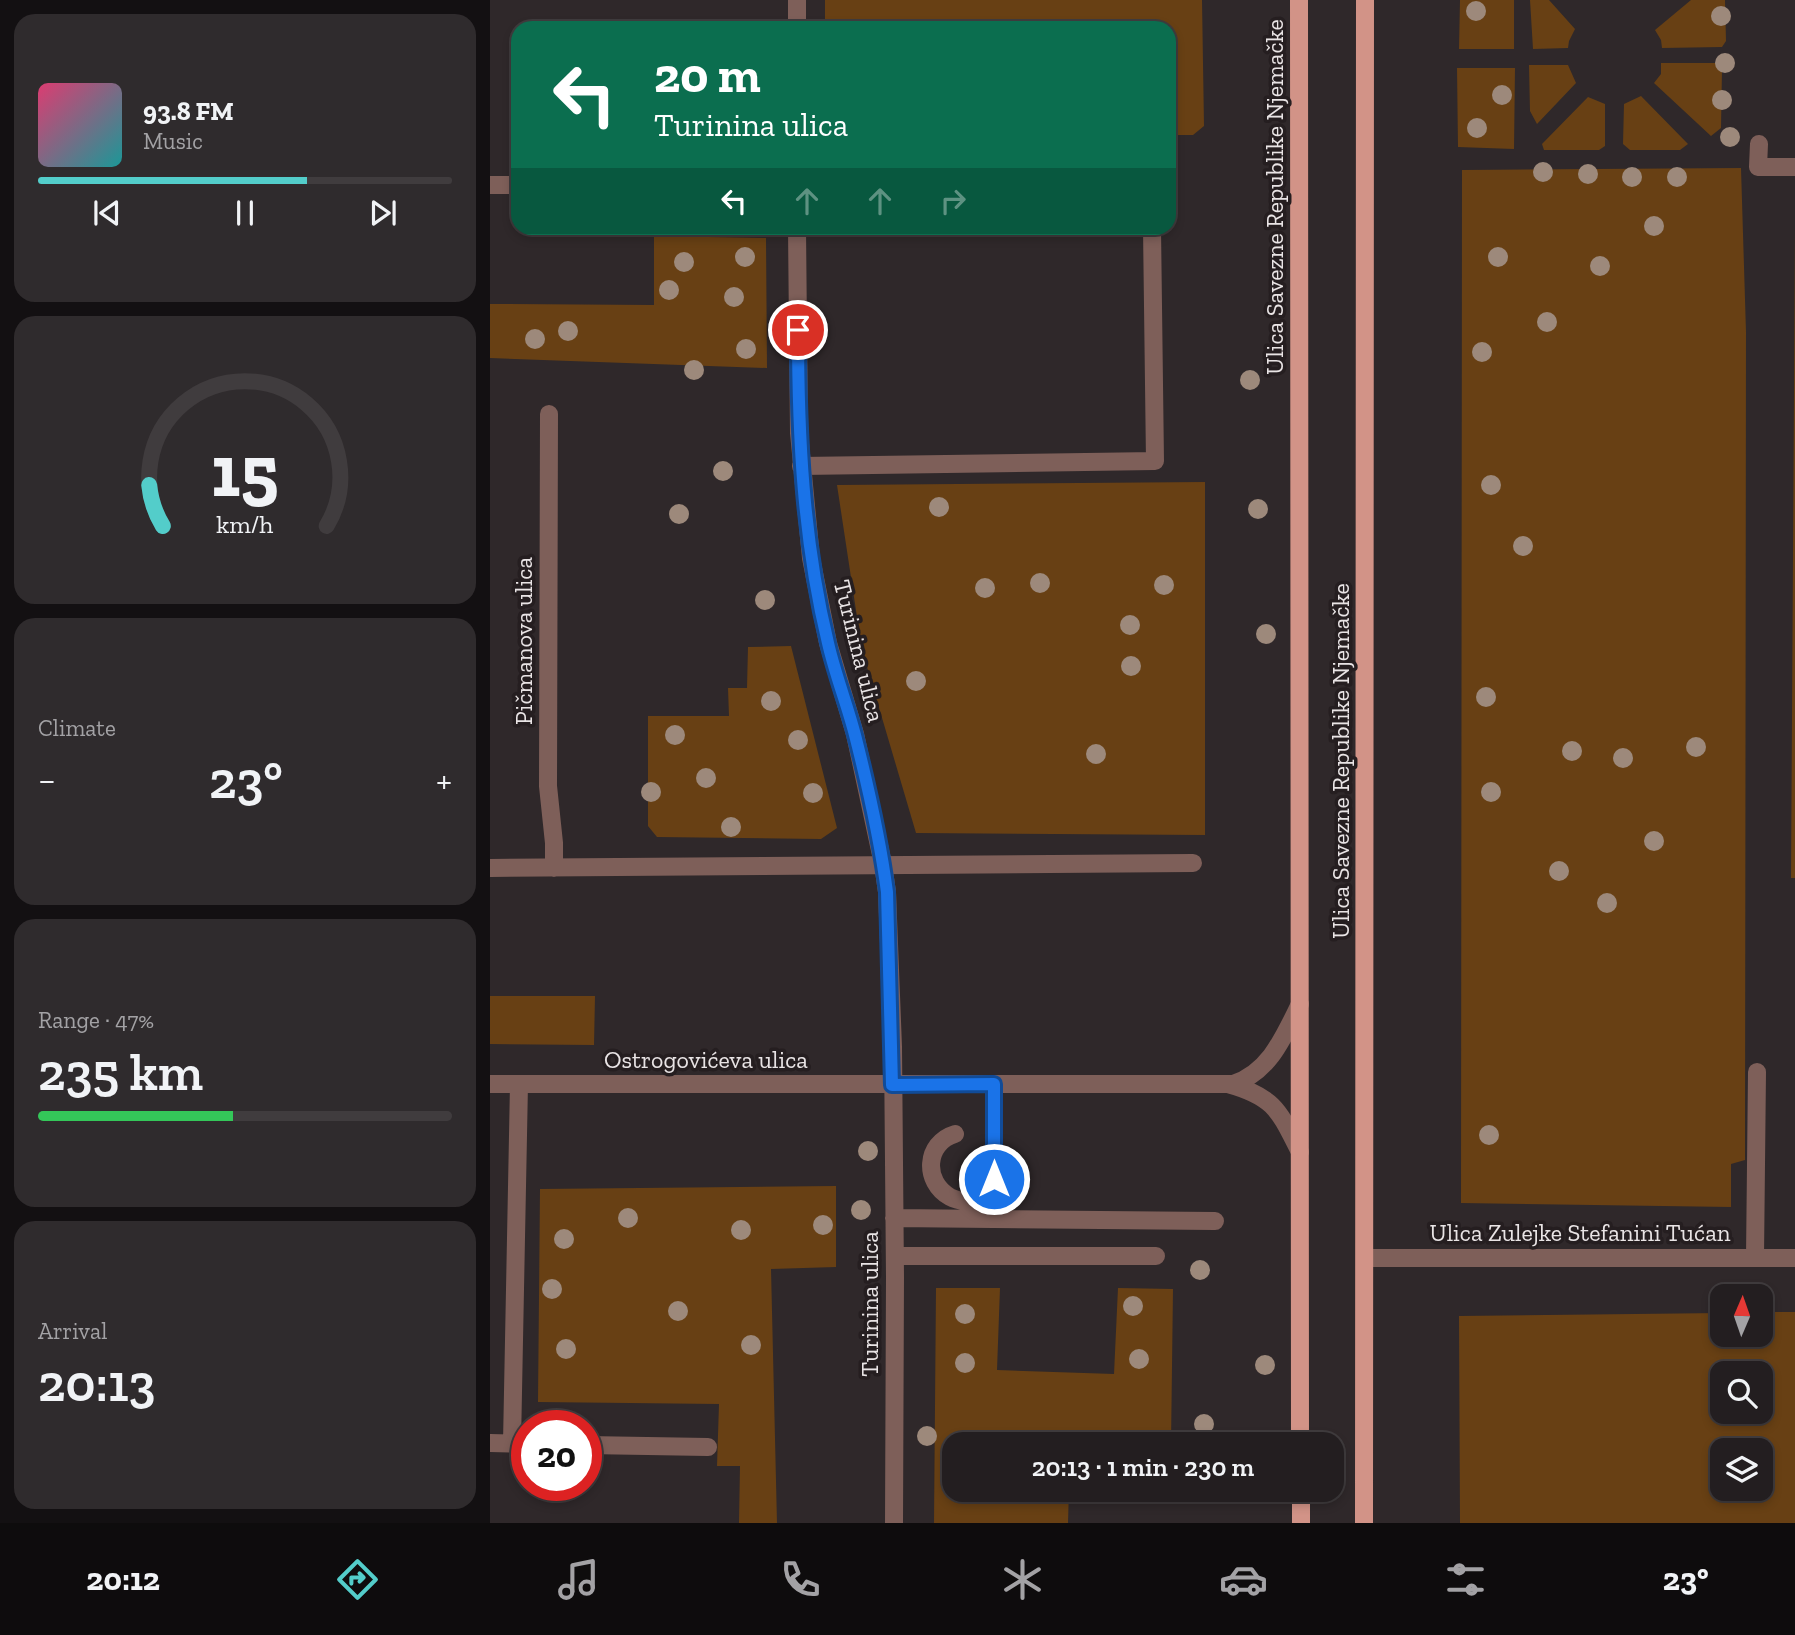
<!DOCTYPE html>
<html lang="en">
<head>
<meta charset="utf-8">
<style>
  :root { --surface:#231e20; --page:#2f2b2d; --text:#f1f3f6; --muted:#a3a2a5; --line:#403c3e; --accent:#53cdca }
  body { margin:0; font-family:"Zilla Slab",serif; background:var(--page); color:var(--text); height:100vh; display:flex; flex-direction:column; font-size:26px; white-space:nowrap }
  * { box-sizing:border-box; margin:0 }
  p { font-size:23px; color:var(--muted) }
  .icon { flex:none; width:38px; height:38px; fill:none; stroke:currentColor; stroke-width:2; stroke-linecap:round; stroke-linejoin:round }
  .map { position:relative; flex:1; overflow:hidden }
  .details { display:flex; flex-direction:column; gap:14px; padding:14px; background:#131012; width:490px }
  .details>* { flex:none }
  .top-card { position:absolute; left:21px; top:21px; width:665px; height:214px; border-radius:21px; box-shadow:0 4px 10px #0003,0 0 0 2px var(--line); background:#0b6e4f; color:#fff; overflow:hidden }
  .needle { width:46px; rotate:2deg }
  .controls { position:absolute; left:1220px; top:1284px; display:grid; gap:14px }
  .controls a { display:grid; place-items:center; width:63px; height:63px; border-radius:14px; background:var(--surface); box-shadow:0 4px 10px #0003,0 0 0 2px var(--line); font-size:35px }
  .speed { position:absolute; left:21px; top:1410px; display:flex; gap:14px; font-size:35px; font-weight:700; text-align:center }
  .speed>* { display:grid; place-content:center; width:91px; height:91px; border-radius:50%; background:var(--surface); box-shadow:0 4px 10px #0003,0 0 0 2px var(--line); line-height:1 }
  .speed .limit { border:10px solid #d22; background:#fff; color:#111 }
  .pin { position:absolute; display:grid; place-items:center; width:60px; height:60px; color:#fff; margin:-30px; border:4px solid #fff; border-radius:50%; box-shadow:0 2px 7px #0007 }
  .me { position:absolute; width:77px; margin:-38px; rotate:0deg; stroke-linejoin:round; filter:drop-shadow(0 0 5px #0008) }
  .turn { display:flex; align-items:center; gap:24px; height:147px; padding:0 28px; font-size:32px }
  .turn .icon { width:91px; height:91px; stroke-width:2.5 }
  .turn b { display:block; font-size:49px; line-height:60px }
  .lanes { display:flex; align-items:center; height:66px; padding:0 28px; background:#0003; justify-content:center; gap:35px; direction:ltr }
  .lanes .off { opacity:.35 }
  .big { font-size:52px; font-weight:600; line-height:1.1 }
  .details .tile { flex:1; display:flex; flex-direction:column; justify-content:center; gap:10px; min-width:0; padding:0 24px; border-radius:21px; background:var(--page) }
  .details .dial { align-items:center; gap:0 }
  .dial svg { height:182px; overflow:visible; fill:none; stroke:var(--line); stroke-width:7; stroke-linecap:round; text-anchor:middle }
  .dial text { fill:var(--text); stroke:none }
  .song { display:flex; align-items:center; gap:21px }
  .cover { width:84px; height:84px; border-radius:10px; background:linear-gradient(135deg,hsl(340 70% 55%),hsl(180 70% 35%)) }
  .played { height:7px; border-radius:4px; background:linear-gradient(90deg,var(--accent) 65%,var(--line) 65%) }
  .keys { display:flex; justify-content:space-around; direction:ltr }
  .heat { display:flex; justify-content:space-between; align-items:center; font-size:38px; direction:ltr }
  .charge { height:10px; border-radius:5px; background:linear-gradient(90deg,#34c759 47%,var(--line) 0) }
  .trip { position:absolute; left:452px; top:1432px; width:402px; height:70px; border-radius:21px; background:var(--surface); box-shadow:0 4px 10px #0003,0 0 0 2px var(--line); font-weight:600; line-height:70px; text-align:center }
  .tab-bar { display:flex; height:112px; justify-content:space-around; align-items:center; background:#0e0c0d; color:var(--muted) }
  .tab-bar .icon { width:49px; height:49px }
  .tab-bar .current { color:var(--accent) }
  .tab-bar b { font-size:32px; color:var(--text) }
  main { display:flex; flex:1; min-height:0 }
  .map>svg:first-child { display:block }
</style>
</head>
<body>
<main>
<section class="details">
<div class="tile">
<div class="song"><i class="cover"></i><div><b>93.8 FM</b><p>Music</p></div></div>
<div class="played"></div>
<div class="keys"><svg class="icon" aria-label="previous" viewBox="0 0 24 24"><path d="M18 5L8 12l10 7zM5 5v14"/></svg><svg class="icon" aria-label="pause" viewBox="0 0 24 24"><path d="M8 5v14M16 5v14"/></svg><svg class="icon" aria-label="next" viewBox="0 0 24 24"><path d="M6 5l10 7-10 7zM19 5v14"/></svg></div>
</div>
<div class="tile dial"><svg viewBox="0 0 100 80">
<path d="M14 69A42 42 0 1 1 86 69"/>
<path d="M14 69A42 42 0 0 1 8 51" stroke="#53cdca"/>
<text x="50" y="56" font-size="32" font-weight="700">15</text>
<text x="50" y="72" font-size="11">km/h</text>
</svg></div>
<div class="tile"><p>Climate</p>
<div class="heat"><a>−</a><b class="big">23°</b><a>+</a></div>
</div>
<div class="tile"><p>Range · 47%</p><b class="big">235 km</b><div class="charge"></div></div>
<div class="tile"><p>Arrival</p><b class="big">20:13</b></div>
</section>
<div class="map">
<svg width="1305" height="1523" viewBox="0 0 1305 1523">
  <rect width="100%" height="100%" fill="#2f282a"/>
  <path fill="#684014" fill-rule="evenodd" d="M335,0H712L714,126L703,135H679V28H335Z
    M970,0H1024V49H969Z
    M1040,0H1059L1085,29L1079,41L1078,48L1043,49Z
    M1201,0H1235L1236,41L1232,47L1172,48L1171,40L1165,30Z
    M1171,63H1226L1232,69L1231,128L1221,136L1164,83L1171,74Z
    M1039,65H1078L1086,83L1047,124L1040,111Z
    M967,68H1025L1024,149L968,147Z
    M1151,96L1198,144L1190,150H1140L1133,144L1134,104Z
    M1098,97L1115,104V146L1109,150H1054L1052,144Z
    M1251,168L1256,332L1255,1160L1241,1164V1207L971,1203L972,170Z
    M1305,229V878H1301Z
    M164,236L276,238L277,368L0,358V304L164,305Z
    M715,482V835L426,833L372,650L347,485Z
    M301,646L347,828L331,839L167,837L158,826V716H239L238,688H257L258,647Z
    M0,996H105L104,1045L0,1044Z
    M346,1186V1267L281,1269L287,1523H249L250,1466H227L229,1404L48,1402L50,1189Z
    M446,1288H510L507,1370L624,1374L628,1288L683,1289L681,1444H464V1489H579L578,1523H444Z
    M1271,1312H1305V1523H970L969,1316L1232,1313V1335H1270ZM1232,1374H1270V1412H1232ZM1232,1451H1270V1489H1232Z"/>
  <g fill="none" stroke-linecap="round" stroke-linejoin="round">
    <path stroke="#7e5f59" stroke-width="18" d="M307,28V0
      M1269,144L1268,167H1305
      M0,185H28
      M307,228L309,433L321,558L338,643L365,734L393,864L397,892L403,1047L405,1277L404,1523
      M59,414L58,786L64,843V868
      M311,466L665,461L662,228
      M0,868C234,868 468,864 703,863
      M0,1084H29
      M738,1084C785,1097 789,1111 810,1152
      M465,1134C435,1143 433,1182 460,1197C473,1204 490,1202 504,1203
      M404,1218L725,1221
      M504,1219V1084
      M405,1256H666
      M1265,1257L1267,1072
      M875,1258H1305
      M0,1443L37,1444
      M22,1443L29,1084H743C780,1072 794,1036 810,1004
      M96,1445L218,1447"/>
    <path stroke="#d29387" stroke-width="18" d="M809,0L810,1444
      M811,1489V1523
      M874,1523L875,0"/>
  </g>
  <g fill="#9d897b">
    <circle cx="986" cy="11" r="10"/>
    <circle cx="1231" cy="16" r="10"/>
    <circle cx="1235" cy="63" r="10"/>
    <circle cx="1012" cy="95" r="10"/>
    <circle cx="1232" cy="100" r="10"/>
    <circle cx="987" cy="128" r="10"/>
    <circle cx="1240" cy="137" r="10"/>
    <circle cx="1053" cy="172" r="10"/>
    <circle cx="1098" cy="174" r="10"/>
    <circle cx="1142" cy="177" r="10"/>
    <circle cx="1187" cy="177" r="10"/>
    <circle cx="1164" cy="226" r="10"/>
    <circle cx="255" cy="257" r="10"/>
    <circle cx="1008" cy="257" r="10"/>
    <circle cx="194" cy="262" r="10"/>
    <circle cx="1110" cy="266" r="10"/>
    <circle cx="179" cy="290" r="10"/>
    <circle cx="244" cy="297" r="10"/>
    <circle cx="1057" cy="322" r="10"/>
    <circle cx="78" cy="331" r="10"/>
    <circle cx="45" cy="339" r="10"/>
    <circle cx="256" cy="349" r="10"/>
    <circle cx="992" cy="352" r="10"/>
    <circle cx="204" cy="370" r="10"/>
    <circle cx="760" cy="380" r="10"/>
    <circle cx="233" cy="471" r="10"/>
    <circle cx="1001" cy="485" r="10"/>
    <circle cx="449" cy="507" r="10"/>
    <circle cx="768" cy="509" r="10"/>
    <circle cx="189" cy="514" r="10"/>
    <circle cx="1033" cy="546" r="10"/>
    <circle cx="550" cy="583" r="10"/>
    <circle cx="674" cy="585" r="10"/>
    <circle cx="495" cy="588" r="10"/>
    <circle cx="275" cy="600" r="10"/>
    <circle cx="640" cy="625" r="10"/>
    <circle cx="776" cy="634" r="10"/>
    <circle cx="641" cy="666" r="10"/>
    <circle cx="426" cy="681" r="10"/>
    <circle cx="996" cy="697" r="10"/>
    <circle cx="281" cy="701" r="10"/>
    <circle cx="185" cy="735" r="10"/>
    <circle cx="308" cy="740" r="10"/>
    <circle cx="1206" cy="747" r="10"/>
    <circle cx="1082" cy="751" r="10"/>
    <circle cx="606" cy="754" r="10"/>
    <circle cx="1133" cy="758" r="10"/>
    <circle cx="216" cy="778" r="10"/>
    <circle cx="161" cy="792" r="10"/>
    <circle cx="1001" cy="792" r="10"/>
    <circle cx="323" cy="793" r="10"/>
    <circle cx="241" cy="827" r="10"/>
    <circle cx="1164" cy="841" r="10"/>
    <circle cx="1069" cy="871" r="10"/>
    <circle cx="1117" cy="903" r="10"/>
    <circle cx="999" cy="1135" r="10"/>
    <circle cx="378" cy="1151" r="10"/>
    <circle cx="371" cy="1210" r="10"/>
    <circle cx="138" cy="1218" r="10"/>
    <circle cx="333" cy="1225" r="10"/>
    <circle cx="251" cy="1230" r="10"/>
    <circle cx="74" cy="1239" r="10"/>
    <circle cx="710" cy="1270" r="10"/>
    <circle cx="62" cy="1289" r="10"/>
    <circle cx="643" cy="1306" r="10"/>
    <circle cx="188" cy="1311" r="10"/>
    <circle cx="475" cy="1314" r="10"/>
    <circle cx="261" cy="1345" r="10"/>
    <circle cx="76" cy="1349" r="10"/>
    <circle cx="649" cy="1359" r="10"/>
    <circle cx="475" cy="1363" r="10"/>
    <circle cx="775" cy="1365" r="10"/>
    <circle cx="714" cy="1424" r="10"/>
    <circle cx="437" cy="1436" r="10"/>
  </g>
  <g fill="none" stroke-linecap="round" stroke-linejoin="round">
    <g stroke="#114b97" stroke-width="18">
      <path id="route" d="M308,330C308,435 313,540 338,643C345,674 357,704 365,735C378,786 390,839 397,892L402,1085L504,1084V1179"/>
    </g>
    <use href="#route" stroke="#1a73e8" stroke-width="12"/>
  </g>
  <g text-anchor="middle" stroke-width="7" stroke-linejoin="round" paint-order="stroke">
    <g font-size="24" fill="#e9e4e5" stroke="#251e20">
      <text transform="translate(785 197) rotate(-90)" y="8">Ulica Savezne Republike Njemačke</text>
      <text transform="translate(34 641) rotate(-90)" y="8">Pičmanova ulica</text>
      <text transform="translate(369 651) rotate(76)" y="8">Turinina ulica</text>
      <text transform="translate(851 761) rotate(-90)" y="8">Ulica Savezne Republike Njemačke</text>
      <text x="216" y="1068">Ostrogovićeva ulica</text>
      <text x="1090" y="1241">Ulica Zulejke Stefanini Tućan</text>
      <text transform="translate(380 1304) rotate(-90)" y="8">Turinina ulica</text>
    </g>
  </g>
</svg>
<div class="controls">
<a><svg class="needle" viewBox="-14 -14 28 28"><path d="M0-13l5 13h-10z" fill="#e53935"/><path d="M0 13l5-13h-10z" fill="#a3a2a5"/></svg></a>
<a><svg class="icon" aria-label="search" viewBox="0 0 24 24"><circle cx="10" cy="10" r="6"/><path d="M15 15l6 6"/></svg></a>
<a><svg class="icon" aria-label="layers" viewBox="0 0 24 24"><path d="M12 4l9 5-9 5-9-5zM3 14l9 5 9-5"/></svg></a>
</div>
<div class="speed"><div class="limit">20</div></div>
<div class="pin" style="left:308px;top:330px;background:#d93025"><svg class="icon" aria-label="arrive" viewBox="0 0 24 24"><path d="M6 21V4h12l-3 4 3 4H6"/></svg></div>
<svg class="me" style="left:504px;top:1179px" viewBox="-20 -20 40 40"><circle r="17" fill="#1a73e8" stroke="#fff" stroke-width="3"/><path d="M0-11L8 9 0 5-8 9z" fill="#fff"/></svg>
<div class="trip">20:13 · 1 min · 230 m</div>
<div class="top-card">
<div class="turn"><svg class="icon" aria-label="left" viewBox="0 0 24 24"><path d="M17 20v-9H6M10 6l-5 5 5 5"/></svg><div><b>20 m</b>Turinina ulica</div></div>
<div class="lanes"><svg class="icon" aria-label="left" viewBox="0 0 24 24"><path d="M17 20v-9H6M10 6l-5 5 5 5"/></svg><svg class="icon off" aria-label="ahead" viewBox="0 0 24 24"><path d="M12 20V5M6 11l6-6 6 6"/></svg><svg class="icon off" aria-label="ahead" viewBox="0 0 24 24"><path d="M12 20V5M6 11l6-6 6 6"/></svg><svg class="icon off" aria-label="right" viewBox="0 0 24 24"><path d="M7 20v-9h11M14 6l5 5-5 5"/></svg></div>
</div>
</div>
</main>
<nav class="tab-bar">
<b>20:12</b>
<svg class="icon current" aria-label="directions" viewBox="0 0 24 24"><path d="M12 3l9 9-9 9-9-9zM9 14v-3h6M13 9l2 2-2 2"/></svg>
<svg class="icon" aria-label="music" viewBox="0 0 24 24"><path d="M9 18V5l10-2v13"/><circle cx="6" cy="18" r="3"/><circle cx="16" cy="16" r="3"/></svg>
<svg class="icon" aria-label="phone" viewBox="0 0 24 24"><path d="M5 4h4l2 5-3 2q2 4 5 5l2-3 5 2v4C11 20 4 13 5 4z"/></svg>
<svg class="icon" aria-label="climate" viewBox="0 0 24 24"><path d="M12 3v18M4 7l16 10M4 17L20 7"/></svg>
<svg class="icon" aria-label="car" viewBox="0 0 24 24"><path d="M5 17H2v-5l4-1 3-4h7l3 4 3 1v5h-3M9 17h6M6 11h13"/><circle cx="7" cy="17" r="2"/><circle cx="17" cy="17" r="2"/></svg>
<svg class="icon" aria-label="filters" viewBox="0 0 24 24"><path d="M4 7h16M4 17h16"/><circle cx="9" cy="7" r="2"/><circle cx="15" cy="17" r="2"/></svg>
<b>23°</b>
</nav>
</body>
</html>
